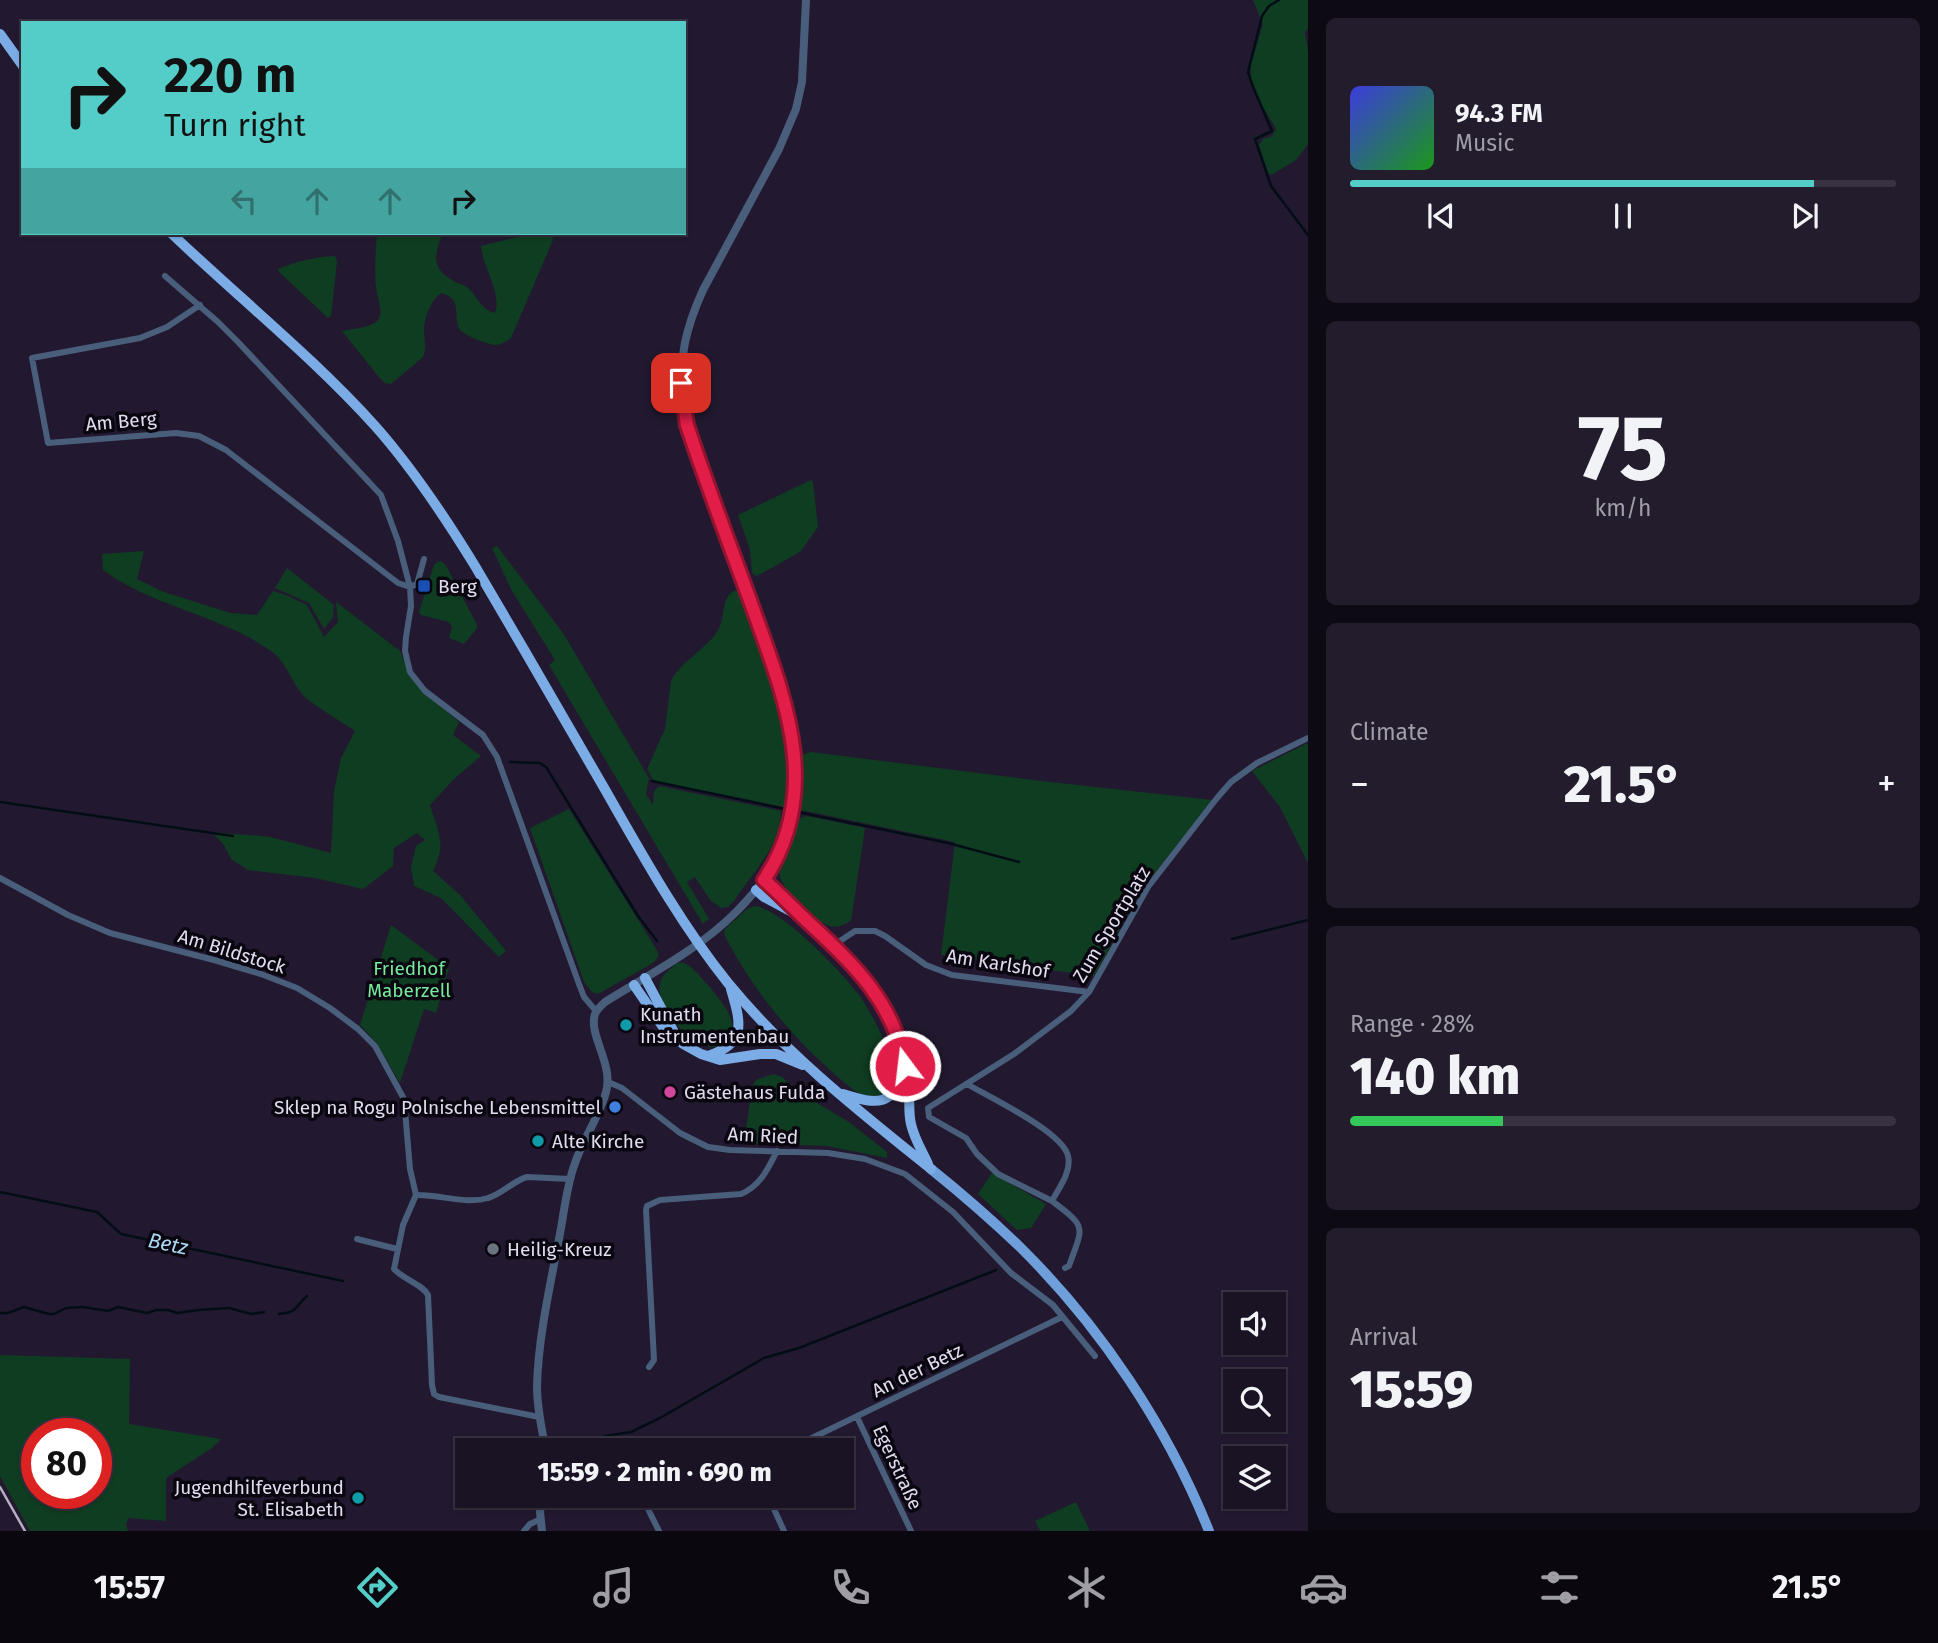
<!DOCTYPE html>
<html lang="en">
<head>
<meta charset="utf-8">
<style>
  :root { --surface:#1a1324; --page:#231c2c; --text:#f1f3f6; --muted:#9f9ea6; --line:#383241; --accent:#54cdc8 }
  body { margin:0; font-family:"Fira Sans",sans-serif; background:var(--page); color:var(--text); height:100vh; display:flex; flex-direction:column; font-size:26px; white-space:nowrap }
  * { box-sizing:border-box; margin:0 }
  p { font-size:23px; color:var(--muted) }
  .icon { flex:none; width:38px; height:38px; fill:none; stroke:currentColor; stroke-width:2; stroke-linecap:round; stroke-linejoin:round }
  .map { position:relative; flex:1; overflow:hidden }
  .side { display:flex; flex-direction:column; gap:18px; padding:18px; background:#0e0a14; width:630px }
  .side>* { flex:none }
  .top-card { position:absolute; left:21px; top:21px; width:665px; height:214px; border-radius:0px; box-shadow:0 2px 5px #0004,0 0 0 2px var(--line); background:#54cdc8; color:#111; overflow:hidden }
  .tools { position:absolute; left:1223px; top:1292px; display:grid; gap:14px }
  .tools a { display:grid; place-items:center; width:63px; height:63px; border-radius:0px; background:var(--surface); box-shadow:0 2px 5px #0004,0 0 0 2px var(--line); font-size:35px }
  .speed { position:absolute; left:21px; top:1418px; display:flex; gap:14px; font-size:35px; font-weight:700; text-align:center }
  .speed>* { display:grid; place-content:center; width:91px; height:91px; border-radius:50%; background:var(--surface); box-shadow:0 2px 5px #0004,0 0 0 2px var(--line); line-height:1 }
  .speed .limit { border:10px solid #d22; background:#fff; color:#111 }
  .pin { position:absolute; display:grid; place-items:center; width:60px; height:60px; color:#fff; margin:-30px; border-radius:14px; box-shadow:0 4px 10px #0006 }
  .me { position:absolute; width:77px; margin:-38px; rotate:345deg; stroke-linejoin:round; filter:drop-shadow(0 0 5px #0008) }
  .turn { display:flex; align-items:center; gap:24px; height:147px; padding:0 28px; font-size:32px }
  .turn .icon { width:91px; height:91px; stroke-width:2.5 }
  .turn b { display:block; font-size:49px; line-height:60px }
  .lanes { display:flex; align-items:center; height:66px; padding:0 28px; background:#0003; justify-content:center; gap:35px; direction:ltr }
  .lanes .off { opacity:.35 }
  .big { font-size:52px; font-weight:800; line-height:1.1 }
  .side .tile { flex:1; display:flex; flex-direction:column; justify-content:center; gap:10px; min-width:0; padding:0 24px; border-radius:10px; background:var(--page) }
  .side .dial { align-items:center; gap:0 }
  .dial b { font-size:91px; line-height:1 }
  .song { display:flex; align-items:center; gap:21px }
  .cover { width:84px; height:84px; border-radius:10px; background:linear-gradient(135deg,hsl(240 70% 55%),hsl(120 70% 35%)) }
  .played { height:7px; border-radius:4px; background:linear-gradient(90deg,var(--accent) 85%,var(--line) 85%) }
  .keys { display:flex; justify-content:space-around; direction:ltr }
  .heat { display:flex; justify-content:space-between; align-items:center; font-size:38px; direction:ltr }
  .charge { height:10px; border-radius:5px; background:linear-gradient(90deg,#34c759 28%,var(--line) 0) }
  .trip { position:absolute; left:455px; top:1438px; width:399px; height:70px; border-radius:0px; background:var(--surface); box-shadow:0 2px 5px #0004,0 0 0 2px var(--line); font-weight:800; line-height:70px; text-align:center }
  .menu { display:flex; height:112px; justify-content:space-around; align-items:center; background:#0a080e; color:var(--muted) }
  .menu .icon { width:49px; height:49px }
  .menu .active { color:var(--accent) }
  .menu b { font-size:32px; color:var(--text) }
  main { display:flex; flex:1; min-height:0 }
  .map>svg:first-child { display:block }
</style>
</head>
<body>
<main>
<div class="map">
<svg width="1308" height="1531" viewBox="0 0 1308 1531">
  <rect width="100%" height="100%" fill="#221930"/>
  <path fill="#0f3d21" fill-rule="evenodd" d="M1253,0H1308V28L1305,32L1308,52V144L1296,160L1271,175L1268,172L1259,145L1263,139L1272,136L1276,129L1262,105L1251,78V65L1263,24Z
    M377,233H443C435,252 430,268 452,280C456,283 462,284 467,287C477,296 481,309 494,313L496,311C500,288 483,268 481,246L533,233H551L553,240L511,338C506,342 502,344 496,345C489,345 464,335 460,330C452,317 464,299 441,293C431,300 425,316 424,328C424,339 427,347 423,357L391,384L385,383L378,376L342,331C351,329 372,328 378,320C384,311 377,297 376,288C374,270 376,250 377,233Z
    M335,256L337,261L331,316L328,318L278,271V269C296,261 315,257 335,256Z
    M811,480L813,482L818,527L800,552L757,576L752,573L750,549L738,515Z
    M497,546L563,633L649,778L646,794L653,805L654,791L659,786L781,811C782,845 751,874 734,901L728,907L721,908L710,900L695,877L687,882L709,919L703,924L549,665L555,660L512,591L492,548Z
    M144,551L137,579L161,591L230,613L257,615L273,591L286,595L307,605L324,637L338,622L336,602L400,651L409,672L426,694L459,722L453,735L481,756L454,779L430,805C438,832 447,844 433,871L460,895L506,951L499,957L441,898L414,886L411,867L416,846L425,840L417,833L394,848L393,866L363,889L315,878L248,870L231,859L224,845L212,832L270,837L331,853L334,792L341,758L355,731C339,720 321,710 306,698C292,685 287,662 271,651C219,614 153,607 103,570L102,554Z
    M441,561L445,564L477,625V628L464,644L449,638L452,627L449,622L421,615L419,612L434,565L437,562Z
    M287,568L334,605L333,617L324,629L309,603L275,588Z
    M737,590L744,598C770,664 798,732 788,803L785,807L660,782L653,780L647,769L665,729L671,681C681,661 704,651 717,632C727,618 719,595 737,590Z
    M1308,743V863L1280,807L1252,771Z
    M811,752L1033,780L1212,800L1143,888L1094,976L941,955L955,842L801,810V760L802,755Z
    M569,809L658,952V957L653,963L598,994L592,992L584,982L530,828Z
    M807,816L865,828L851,921C839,928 832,929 821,922C806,908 781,892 779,871L798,819Z
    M754,906C781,908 842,972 859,995C873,1015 890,1049 894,1073C895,1080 892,1087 886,1092C877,1099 866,1096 856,1092C802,1049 756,997 725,936L724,930L747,909Z
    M391,925L449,968L436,1013L424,1009L400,1083L376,1042L360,1025Z
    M677,963C682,963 683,962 688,965C695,969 701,978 707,984C719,998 751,1033 719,1046C693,1056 654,1003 660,983C662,974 671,969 677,963Z
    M773,1074L782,1077L800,1093L849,1122L887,1152V1158L827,1146L744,1143L752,1087L756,1080Z
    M992,1173L1046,1204L1031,1228L1017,1230L978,1194Z
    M0,1355L130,1359L129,1424L221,1439L212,1448L166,1478V1521L128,1518L126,1525L128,1531H30L0,1476ZM96,1433V1493H37V1433Z
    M1076,1502L1090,1531H1040L1035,1521Z"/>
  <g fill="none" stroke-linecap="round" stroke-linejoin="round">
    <path stroke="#030d15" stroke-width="2.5" d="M1279,0L1269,6L1262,16L1248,72L1253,87L1272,131L1255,139L1271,186L1308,235
      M510,762L540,763L546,767L638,916L657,941
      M652,781L785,809
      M0,802L233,836
      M798,812L948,843L1019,862
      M1232,939L1308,920
      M0,1192L97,1212L121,1234L343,1281
      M0,1313H8L24,1307L49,1314H54L66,1308L83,1307L108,1311L118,1307L147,1313L156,1310H168L177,1313L198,1310L229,1308L251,1314L264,1312
      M279,1314C299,1312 294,1307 307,1296
      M605,1436L631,1432L660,1418L764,1358L799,1348L996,1270"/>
    <path stroke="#485e7b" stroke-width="6" d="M165,276L218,322L238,342L381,495L398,541L410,587L411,606L406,637L405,651L410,672L425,691L483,735L497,757L579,984L584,997L596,1011
      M200,305L167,327L140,338L32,358L48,443L176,433L199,436L226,450L398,583L410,587
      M410,587L417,584L424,559
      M0,878L68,915L110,933L214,960L261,974L297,988L330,1008L358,1029L375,1046L404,1099L410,1169L416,1195
      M834,945L855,931H875L885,936L926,965L952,975L1089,992
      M608,1082L622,1088L680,1133L708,1147L730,1150L828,1153L865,1159L905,1174L953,1212L1011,1273L1053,1305L1095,1356
      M967,1084C989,1097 1063,1132 1068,1156C1072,1171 1059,1188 1052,1201C1088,1228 1083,1226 1069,1266L1065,1268
      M416,1195L403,1225L394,1269C404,1280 421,1283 428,1295L432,1385L434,1394L439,1397L539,1417
      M416,1195C439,1194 466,1205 488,1198C502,1194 513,1181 527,1177L570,1179
      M1052,1201L998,1174L977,1154L966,1138L929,1117L928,1108L1014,1054L1071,1011L1089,992L1148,887L1217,798L1231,782L1257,763L1308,738
      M357,1239L397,1249
      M649,1367L654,1360L646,1210L647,1206L660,1200L741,1194C760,1186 768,1169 777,1151
      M857,1417L911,1531
      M785,1451L1062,1317
      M628,1496L646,1505L673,1496
      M768,1496L784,1531
      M646,1505L659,1531
      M524,1531L530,1524L539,1520"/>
    <path stroke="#485e7b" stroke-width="8" d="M546,1451C542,1430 537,1409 537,1387C538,1339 550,1286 559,1239C564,1214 566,1189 574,1166C582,1140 599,1118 606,1092C614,1064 588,1035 595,1014C597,1009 601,1006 605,1002C650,974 698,950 736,912C826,823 796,728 758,622C742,578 725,533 709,488C681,411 667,369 703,290L779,149L796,109L802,82L806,0
      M542,1531L540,1512L543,1496"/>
    <path stroke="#6f9fda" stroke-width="10" d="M931,1169C962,1194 992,1220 1020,1247C1100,1326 1167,1426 1209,1531"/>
    <path stroke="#7cace6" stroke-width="10" d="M0,34L23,66
      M171,233C239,298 313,357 376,427C414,470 445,517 475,566C518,639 561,713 603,786C642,854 679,922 728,983C786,1054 860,1112 931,1169
      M764,880C779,893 792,907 807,921C847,958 888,995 902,1049C905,1061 909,1074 909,1086C910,1099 908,1112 911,1124C914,1138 922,1151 928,1164
      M756,890L764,897L798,915
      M645,978L675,1034
      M634,985L663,1027L683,1044L701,1054L720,1060L760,1054H776L803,1065
      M708,1056C747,1043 741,1023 731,989
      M843,1094C877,1105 894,1107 905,1068"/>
    <path stroke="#b6afc1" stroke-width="2.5" d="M0,1487L25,1531"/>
  </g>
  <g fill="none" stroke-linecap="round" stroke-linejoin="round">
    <g stroke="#92132f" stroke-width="18">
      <path id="route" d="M681,383L687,425C707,486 730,545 752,606C784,696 824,790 764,880C779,893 792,907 807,921C852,963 894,1001 905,1066"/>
    </g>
    <use href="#route" stroke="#e11d48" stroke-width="12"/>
  </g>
  <rect fill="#1a4fb4" stroke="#0a0610" stroke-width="2.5" x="417" y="579" width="14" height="14" rx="3.5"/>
  <g fill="#0f9aa8" stroke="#0a0610" stroke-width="2.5">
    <circle cx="626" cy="1025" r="7"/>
    <circle cx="538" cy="1141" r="7"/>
    <circle cx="358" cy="1498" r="7"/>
  </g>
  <circle fill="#d1479c" stroke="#0a0610" stroke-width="2.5" cx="670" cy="1092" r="7"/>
  <circle fill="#3f7fe0" stroke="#0a0610" stroke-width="2.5" cx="615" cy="1107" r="7"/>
  <circle fill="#6b7280" stroke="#0a0610" stroke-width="2.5" cx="493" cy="1249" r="7"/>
  <g text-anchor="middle" stroke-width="7" stroke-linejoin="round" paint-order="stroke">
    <g font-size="19" fill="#e2dced" stroke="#0a0610">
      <text transform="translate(121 421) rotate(-5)" y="7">Am Berg</text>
      <text transform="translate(1111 924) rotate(-59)" y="7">Zum Sportplatz</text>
      <text transform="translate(232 951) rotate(17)" y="7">Am Bildstock</text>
      <text transform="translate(998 963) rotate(9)" y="7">Am Karlshof</text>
      <text transform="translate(763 1135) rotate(3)" y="7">Am Ried</text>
      <text transform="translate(917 1370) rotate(-26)" y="7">An der Betz</text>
      <text transform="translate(898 1467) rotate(65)" y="7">Egerstraße</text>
    </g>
    <g font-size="19" fill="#e2dced" stroke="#0a0610" text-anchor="start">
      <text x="438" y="593">Berg</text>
      <text x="640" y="1021">Kunath<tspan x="640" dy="22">Instrumentenbau</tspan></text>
      <text x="684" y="1099">Gästehaus Fulda</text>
      <text x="601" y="1114" text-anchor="end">Sklep na Rogu Polnische Lebensmittel</text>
      <text x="552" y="1148">Alte Kirche</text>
      <text x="507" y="1256">Heilig-Kreuz</text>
      <text x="344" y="1494" text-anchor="end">Jugendhilfeverbund<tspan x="344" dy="22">St. Elisabeth</tspan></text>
    </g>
    <g font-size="19" fill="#76e99c" stroke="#0a0610">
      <text x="409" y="975">Friedhof<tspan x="409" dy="22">Maberzell</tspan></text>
    </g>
    <g font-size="21" font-style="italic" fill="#aad5f1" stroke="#0a0610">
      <text transform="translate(168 1244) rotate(12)" y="7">Betz</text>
    </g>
  </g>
</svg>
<div class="tools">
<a><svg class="icon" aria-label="sound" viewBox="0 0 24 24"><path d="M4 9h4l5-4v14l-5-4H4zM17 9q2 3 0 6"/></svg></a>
<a><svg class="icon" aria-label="search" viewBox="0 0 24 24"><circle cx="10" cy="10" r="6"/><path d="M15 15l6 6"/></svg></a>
<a><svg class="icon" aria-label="layers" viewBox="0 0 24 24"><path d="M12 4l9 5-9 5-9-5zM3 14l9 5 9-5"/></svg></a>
</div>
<div class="speed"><div class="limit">80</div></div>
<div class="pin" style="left:681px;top:383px;background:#d93025"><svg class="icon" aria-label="arrive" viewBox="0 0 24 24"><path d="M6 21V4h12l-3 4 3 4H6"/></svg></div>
<svg class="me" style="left:905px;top:1066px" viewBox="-20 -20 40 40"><circle r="17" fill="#e11d48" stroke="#fff" stroke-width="3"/><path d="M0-11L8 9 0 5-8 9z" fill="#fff"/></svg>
<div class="trip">15:59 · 2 min · 690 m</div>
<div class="top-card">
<div class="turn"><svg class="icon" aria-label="right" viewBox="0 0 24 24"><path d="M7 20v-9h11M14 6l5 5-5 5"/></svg><div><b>220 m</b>Turn right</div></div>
<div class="lanes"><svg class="icon off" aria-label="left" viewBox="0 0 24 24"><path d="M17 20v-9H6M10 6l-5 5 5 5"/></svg><svg class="icon off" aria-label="ahead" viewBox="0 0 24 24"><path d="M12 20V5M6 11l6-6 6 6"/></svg><svg class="icon off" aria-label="ahead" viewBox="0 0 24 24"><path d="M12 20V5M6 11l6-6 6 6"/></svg><svg class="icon" aria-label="right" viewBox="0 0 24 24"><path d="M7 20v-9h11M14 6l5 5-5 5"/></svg></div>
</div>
</div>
<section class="side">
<div class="tile">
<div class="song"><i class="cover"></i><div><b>94.3 FM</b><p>Music</p></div></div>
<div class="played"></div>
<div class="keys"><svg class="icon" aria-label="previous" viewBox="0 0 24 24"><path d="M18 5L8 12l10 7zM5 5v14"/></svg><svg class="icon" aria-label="pause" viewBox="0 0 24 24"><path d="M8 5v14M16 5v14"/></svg><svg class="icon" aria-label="next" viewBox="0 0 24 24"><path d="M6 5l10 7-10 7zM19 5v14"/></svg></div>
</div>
<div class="tile dial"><b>75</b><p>km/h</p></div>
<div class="tile"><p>Climate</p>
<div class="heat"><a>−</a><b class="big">21.5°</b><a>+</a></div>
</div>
<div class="tile"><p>Range · 28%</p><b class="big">140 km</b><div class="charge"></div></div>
<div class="tile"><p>Arrival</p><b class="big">15:59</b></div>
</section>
</main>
<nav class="menu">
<b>15:57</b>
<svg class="icon active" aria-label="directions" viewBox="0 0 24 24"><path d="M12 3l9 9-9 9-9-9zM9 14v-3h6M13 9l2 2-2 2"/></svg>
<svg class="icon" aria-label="music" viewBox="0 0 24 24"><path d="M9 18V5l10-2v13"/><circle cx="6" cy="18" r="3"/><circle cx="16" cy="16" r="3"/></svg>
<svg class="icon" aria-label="phone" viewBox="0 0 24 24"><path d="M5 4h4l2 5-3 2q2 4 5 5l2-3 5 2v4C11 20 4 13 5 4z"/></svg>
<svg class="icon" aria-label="climate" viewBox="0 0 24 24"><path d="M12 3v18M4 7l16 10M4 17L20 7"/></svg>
<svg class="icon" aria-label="car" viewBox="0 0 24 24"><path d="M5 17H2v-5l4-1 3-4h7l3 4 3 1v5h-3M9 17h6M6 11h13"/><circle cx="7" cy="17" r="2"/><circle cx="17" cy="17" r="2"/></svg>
<svg class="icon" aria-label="filters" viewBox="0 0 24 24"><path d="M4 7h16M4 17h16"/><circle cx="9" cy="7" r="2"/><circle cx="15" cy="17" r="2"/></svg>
<b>21.5°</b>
</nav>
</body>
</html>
